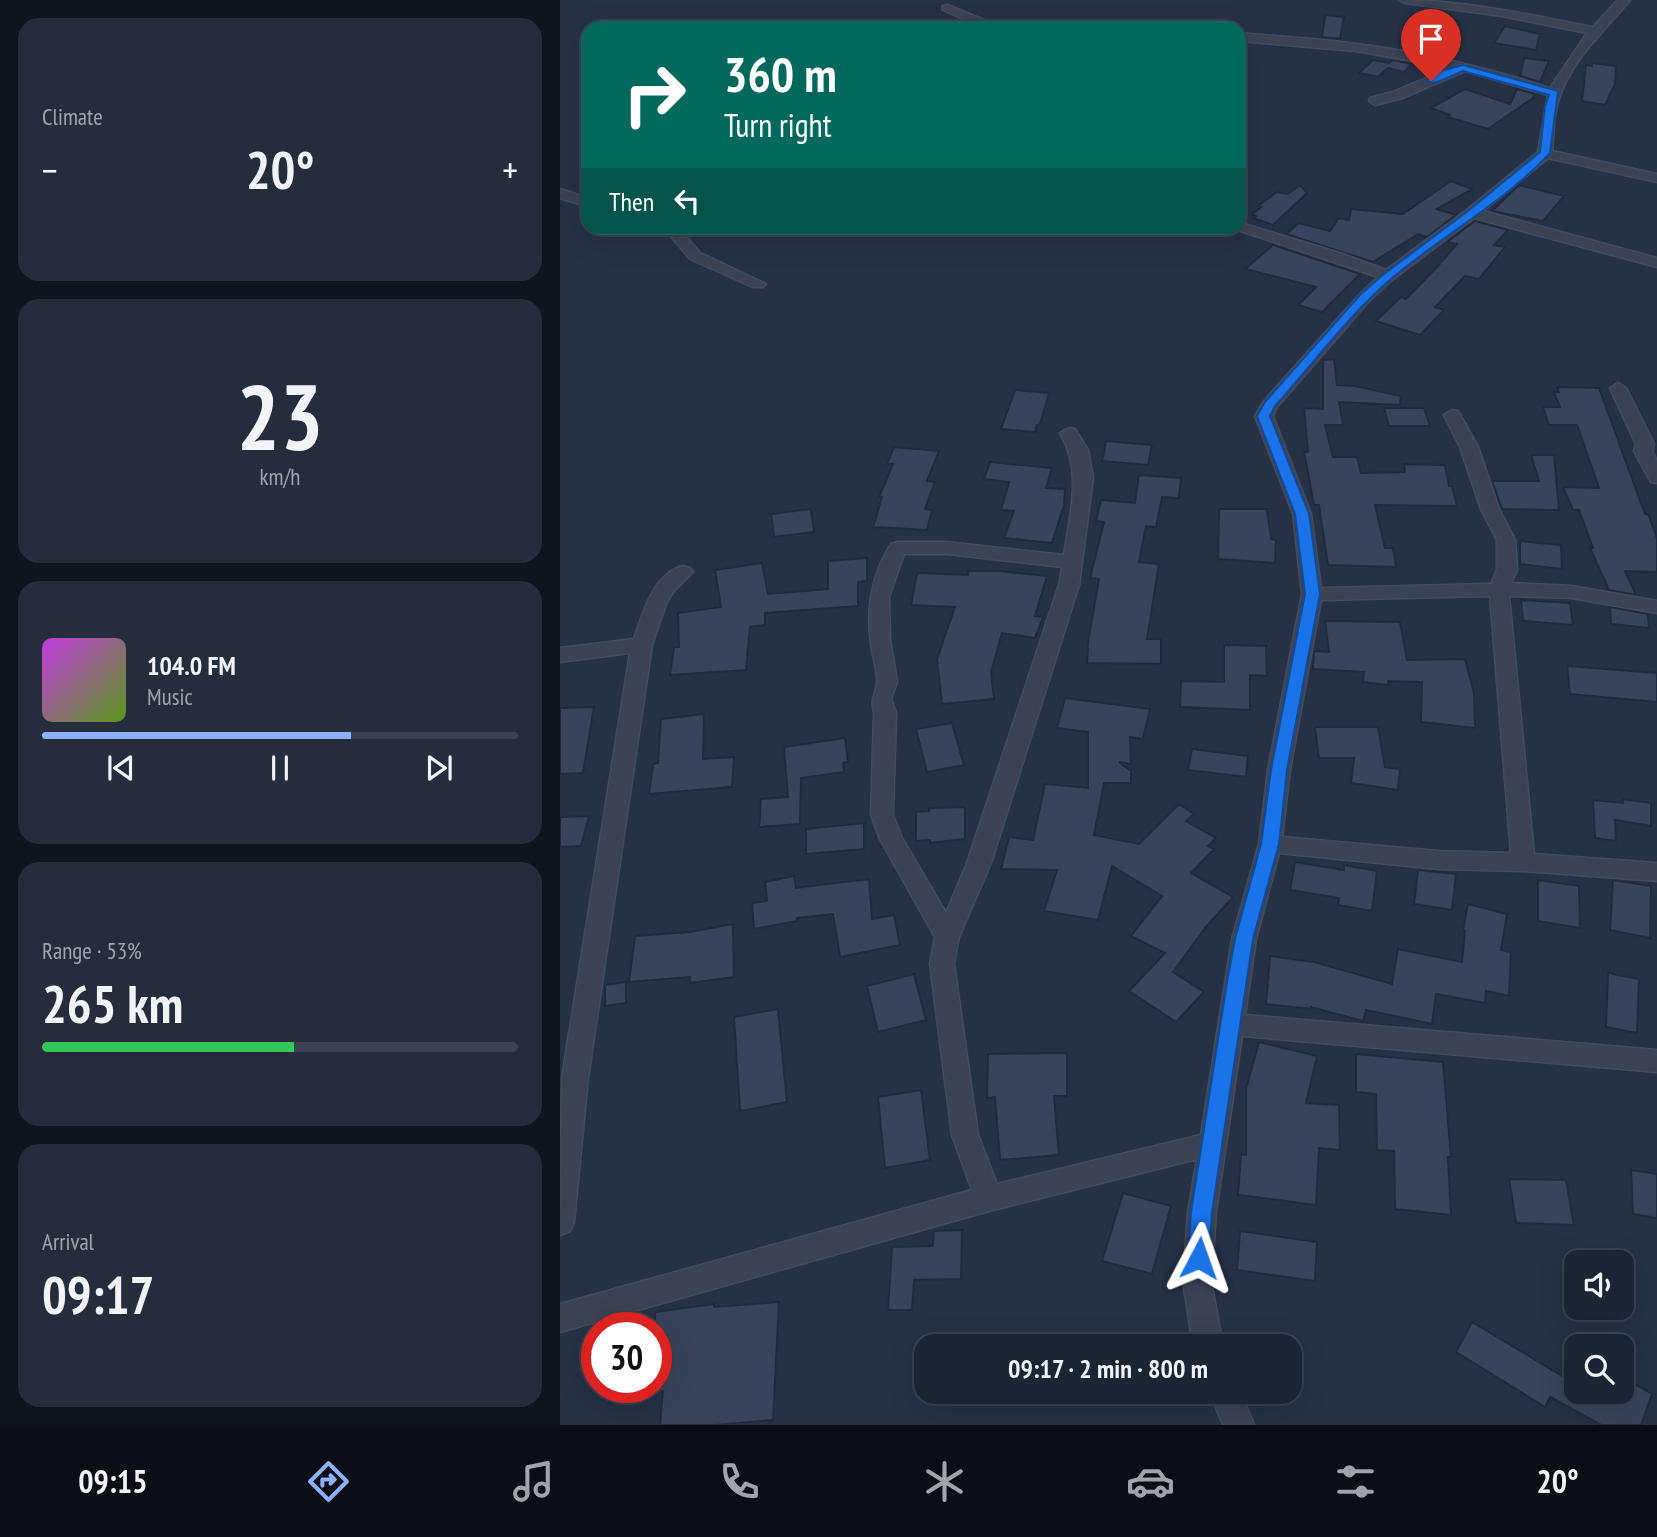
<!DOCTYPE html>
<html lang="en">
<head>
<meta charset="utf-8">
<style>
  :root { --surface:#1c2534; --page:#252d3c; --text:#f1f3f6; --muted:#a0a5ac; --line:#3a424f; --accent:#8db0ff }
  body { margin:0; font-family:"PT Sans Narrow",sans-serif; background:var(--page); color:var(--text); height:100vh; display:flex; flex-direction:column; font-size:26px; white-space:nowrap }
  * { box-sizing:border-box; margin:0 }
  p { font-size:23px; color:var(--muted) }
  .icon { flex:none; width:38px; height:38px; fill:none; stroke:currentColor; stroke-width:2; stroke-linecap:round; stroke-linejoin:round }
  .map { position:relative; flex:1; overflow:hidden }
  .details { display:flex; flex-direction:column; gap:18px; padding:18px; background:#0f141d; width:560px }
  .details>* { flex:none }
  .banner { position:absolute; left:21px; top:21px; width:665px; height:214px; border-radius:21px; box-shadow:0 7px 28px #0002,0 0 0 2px var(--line); background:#00695c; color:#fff; overflow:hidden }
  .tools { position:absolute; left:1004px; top:1250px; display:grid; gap:14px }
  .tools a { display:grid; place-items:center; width:70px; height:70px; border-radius:14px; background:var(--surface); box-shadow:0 7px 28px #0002,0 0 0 2px var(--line); font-size:35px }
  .speed { position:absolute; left:21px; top:1312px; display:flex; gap:14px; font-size:35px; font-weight:700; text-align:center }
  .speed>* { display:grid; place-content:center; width:91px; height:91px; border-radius:50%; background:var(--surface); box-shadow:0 7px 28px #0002,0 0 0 2px var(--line); line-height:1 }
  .speed .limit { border:10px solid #d22; background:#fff; color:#111 }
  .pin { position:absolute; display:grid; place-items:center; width:60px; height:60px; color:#fff; margin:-72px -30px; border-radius:50% 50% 50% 0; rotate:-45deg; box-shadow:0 0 7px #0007 }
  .pin .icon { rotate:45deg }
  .me { position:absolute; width:77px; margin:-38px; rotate:4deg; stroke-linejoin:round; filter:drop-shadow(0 0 5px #0008) }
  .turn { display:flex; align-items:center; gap:24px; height:147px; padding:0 28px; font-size:32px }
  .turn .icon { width:91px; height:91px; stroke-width:2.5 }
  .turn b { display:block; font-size:49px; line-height:60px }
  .then { display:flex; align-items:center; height:66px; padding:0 28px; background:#0003; gap:14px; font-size:26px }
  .big { font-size:52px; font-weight:700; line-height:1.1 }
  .details .widget { flex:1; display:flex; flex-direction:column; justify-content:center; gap:10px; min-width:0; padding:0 24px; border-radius:21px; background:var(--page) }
  .details .dial { align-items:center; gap:0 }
  .dial b { font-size:91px; line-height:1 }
  .song { display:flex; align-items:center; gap:21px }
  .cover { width:84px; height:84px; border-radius:10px; background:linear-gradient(135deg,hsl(290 70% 55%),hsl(90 70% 35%)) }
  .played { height:7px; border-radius:4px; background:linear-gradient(90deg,var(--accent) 65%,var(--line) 65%) }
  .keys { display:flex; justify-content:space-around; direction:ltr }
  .heat { display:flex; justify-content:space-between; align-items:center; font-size:38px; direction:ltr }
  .charge { height:10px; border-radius:5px; background:linear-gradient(90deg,#34c759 53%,var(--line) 0) }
  .trip { position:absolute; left:354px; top:1334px; width:388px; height:70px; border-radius:21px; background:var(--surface); box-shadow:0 7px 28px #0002,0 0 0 2px var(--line); font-weight:700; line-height:70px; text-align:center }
  .tab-bar { display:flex; height:112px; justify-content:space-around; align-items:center; background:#0b0f15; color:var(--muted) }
  .tab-bar .icon { width:49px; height:49px }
  .tab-bar .selected { color:var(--accent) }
  .tab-bar b { font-size:32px; color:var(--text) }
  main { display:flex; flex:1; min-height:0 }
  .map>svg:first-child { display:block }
</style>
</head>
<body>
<main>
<section class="details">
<div class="widget"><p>Climate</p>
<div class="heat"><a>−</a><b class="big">20°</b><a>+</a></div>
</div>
<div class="widget dial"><b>23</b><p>km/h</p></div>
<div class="widget">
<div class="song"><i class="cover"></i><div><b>104.0 FM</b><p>Music</p></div></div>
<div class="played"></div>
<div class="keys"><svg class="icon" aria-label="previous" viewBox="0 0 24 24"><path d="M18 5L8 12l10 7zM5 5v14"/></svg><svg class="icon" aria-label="pause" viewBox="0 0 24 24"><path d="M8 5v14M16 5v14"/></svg><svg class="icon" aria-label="next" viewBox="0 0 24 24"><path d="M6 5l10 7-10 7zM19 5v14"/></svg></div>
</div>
<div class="widget"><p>Range · 53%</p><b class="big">265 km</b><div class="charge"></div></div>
<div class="widget"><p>Arrival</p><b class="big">09:17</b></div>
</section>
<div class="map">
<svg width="1097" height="1425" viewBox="0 0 1097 1425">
  <rect width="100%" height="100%" fill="#263146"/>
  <path fill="#38445c" stroke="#212a3d" stroke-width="2" d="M765,15L784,17L780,39L762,37Z
    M945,26L980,34L976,50L934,43Z
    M856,39L874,43L864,52L845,49Z
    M964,58L989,61L980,82L960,76Z
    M813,60L829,63L833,60L852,64L844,72L828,68L818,77L799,73Z
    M1032,63L1056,66L1055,84L1045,105L1022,101L1026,65L1032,66Z
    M905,89L950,104L957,89L975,94L973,98L928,129L888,117L890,115L871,108Z
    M891,181L912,189L877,209L896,215L867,237L858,234L813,262L726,234L739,223L770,231L779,218L789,220L791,209L843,214Z
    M740,185L747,193L713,225L693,218L696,216L692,214L701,207L698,206L717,192L728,194Z
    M959,185L1004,196L983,221L932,211Z
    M915,221L948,230L934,245L945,247L919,279L905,276L875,307L884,310L860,335L816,321L841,297L846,299L877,267L897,244L887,242Z
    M713,245L800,274L762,312L738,305L756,287L685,269Z
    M774,359L777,385L795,386L841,396L840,405L779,402L783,425H765L773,457H797L801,473L845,472L844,464L885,465L889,486H892L897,506L815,505L825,548H833L836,567L768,565L759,505H754L744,452H748L744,408L763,409V360Z
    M997,387L1039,388L1085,514H1088L1097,538V572L1065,571L1076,595L1049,590L1030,548H1033L1019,510H1013L1003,487L1039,488L1017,425H989L983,407H1000L994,392H999Z
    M455,390L489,393L480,425H477L475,432L441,429Z
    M824,408H864L870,426H829Z
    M546,441L592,445L588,465L542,461Z
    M334,447L379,451L367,481L375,482L365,509L372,510L367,530L313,527L322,497H319L333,464H327Z
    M971,455H994L999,510L942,509L932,481H979Z
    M430,462L492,468L486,488L505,489L504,505L492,543L444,538L454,511L441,510L449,482L424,479Z
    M579,475L621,478L619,498L602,497L596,527L586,526L579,562L599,564L587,639H601V664L527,663L528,642L539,579L530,578L544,522L536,521L541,500L575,503Z
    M251,509L254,532L214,537L211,514Z
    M659,509H707L711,539L716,540L715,563L658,559Z
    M960,541L1001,545L1002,569L960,564Z
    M307,558V581L298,582V606L205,613V625L190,627L186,670L110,675L114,647H119L118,613L161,607L155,570L202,563L208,594L268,589V561Z
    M408,571H438L487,576L475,616L483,617L475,638L442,633L431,672L434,699L382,704L377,659L395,607L351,605L357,573L408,575Z
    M961,600L1010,603L1013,625L963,621Z
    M1050,607L1088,614L1089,628L1051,624Z
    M765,621L840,622L847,660L905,659L914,693L915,728L861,722L862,682L828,681V685L803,682L804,672L753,669L754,651L769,652Z
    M664,645L706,646L707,676L690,675V710L620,707L621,681L664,682Z
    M1007,666L1097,673V702L1010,694Z
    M505,698L590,709L583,739L570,737L571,764L559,762L571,771V783H544L534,835L579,844L619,804L634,814L626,821L656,838L648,846L654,849L631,873L673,897L646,927L613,972L644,992L616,1022L569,991L605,953L571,936L602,896L552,866L538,920L484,911L497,870L441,869L449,837L473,840L485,784L528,788V732L497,728Z
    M34,707L23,773L0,774V708Z
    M144,714L143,759L174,757L172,787L89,794L93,764L98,763L101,719Z
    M392,723L404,765L367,772L356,729Z
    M755,727H818L825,767L840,769L838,790L791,783L794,758H759Z
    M285,738L288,762L283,763L284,772L241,778L240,824L199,827L201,799L228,797L224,747Z
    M632,749L688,756L686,777L628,770Z
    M1063,799L1091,803V826L1055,820L1056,841L1035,838L1033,800L1063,803Z
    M405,807V839L370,843V840L356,841V812L369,811V808Z
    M29,816L21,846L0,847V817Z
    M304,823V849L246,854V829Z
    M735,862L784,870V865L817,871L812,911L778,905L779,898L730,890Z
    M858,870L896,874L892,910L854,904Z
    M234,876L236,888L309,879L312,919L334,915L340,945L280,957L273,914L237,918V921L194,929L192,903L207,901L205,882Z
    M978,880L1019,886L1020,928L978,921Z
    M1053,880L1091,886L1090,938L1050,930Z
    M908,904L947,914L941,950L951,952L949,996L926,991L925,1003L876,994L872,1024L806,1010L803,1021L751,1007V1009L706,1004L710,956L754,962L832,984L838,949L902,962L905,931L903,930Z
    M173,924L174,977L130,983V977L69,982L75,936L130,932Z
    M1048,973L1079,979L1077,1033L1046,1027Z
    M354,974L366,1020L318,1032L307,986Z
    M66,982V1003L45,1006V985Z
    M218,1009L227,1102L180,1111L174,1017Z
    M699,1042L757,1056L746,1103L779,1105L780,1150L759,1148L756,1205L678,1195L681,1154L686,1155V1089Z
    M507,1053V1096H494L499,1155L440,1160L435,1097L427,1098L428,1054Z
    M796,1054L883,1062L891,1157H888L891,1215L835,1209L834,1151L817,1150L816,1094L796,1092Z
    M361,1090L370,1160L325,1168L318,1097Z
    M1071,1170L1097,1174V1218L1073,1214Z
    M949,1179L1006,1180L1014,1225L956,1223Z
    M563,1193L611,1206L592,1274L542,1261Z
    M402,1230L401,1279L354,1280L352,1310H328L332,1247L373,1246L374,1231Z
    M680,1231L757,1242L755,1281L677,1270Z
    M219,1302L213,1420L156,1425H100L103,1391L96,1392L95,1312L154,1304V1307Z
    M912,1322L1017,1385V1391H1062V1377L1092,1394L1081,1425H1041L990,1397L985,1407L896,1352Z"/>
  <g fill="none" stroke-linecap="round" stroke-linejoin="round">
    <g stroke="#444c5e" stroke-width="3">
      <path id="minor" d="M839,0C905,0 969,15 1033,27L1058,0H1070C1044,32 1010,60 998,102C993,117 994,134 992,151L1097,174V182L988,158L923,211L1097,258V267L914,218L833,279L809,301L717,407L713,416L751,514L761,588L931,584L937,570V540L921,509L900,447L884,415L892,410L898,411L918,447L939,509L955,540L957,570L951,583L1012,586L1097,601V613L1012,598L949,596L974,854L1097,863V881L963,871L878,869L719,853L696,939L685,1015L1097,1050V1072L682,1036L656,1212L651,1281L663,1346H633L623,1281L628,1212L637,1159L429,1211L0,1332V1304L412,1190L392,1135L370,964L375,937L320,839L311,815L314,713C310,696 316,696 317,682C318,670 312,655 311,644C306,608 312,574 331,544L338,542H387L504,555C510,513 523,472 500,433L509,428L515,429L528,450L533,478L519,585L431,863L399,937L394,964L418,1135L437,1184L641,1135L672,939L699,844L708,770L742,594L733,514L695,416L704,401L799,295L818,277L672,228H679V223L684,224L783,254L826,270L907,210L978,152L988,95L905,71L842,98L815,105L809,101L810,98L833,92L891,68L796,51L679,41V33C718,37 758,38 797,44C863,52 927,68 990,88L1027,33L942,16L845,3ZM344,554H387L502,567L499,585L407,863L386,913L342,838L333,815L336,713L331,699L337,682L330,639L329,597ZM930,596L951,853L878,851L722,837L730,770L761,600Z
        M387,5L424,20L444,22L555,24L561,28H432L417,25L383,10V6Z
        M0,189L28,198V207L0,198Z
        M94,228L120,229L140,253L206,284L203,287H193L130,259L110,235Z
        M1058,383L1066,388L1094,444L1092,451L1097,461V483L1091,482L1074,451L1076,444L1050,388Z
        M123,566L130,568L133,572L113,592L106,604L92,645L28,1078L14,1222L10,1231L0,1235L2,1078L70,653L0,662V648L74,639C83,613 93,574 123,566Z
        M649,1391H680L694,1425H663Z"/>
    </g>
    <use href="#minor" fill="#3b4355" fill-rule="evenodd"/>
  </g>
  <path fill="#1a73e8" stroke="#114b97" stroke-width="2" d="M903,65L998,91L990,153C946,201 881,236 831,279C788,316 753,364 715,406L710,416L749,514L760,594L727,770L719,844L693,939L652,1212L649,1258L646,1265L639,1268L631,1265L628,1258L631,1212L667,982L675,939L701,844L711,770L745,594L735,514L697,416L705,402L800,295L824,274L908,211L980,152L985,106L989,95L903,71L875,83L866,81L881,71Z"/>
</svg>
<div class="tools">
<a><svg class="icon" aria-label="sound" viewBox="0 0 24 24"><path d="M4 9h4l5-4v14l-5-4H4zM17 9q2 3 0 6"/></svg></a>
<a><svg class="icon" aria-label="search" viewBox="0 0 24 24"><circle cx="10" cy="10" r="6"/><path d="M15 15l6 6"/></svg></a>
</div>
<div class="speed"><div class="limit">30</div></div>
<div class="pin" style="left:871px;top:81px;background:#d93025"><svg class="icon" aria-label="arrive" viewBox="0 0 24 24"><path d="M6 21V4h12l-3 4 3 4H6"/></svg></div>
<svg class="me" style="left:639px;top:1258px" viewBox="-20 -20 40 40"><path d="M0-17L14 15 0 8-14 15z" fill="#1a73e8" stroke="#fff" stroke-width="4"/></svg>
<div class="trip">09:17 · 2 min · 800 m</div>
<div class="banner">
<div class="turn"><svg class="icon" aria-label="right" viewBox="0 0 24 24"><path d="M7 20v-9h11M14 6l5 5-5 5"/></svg><div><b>360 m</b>Turn right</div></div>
<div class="then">Then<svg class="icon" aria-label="left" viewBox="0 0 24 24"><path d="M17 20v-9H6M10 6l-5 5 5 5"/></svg></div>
</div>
</div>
</main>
<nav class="tab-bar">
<b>09:15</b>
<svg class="icon selected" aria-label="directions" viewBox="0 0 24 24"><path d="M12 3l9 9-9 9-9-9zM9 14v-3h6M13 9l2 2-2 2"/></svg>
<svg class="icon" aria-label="music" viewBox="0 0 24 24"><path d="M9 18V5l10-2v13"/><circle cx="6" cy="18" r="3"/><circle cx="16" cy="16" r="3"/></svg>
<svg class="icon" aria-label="phone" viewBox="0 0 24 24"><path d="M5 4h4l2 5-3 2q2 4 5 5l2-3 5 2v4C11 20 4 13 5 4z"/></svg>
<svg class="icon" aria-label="climate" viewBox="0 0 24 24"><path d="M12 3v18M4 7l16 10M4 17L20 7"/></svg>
<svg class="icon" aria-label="car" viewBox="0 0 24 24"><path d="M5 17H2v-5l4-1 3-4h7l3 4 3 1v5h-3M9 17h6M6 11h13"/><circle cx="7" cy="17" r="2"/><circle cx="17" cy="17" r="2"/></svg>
<svg class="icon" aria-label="filters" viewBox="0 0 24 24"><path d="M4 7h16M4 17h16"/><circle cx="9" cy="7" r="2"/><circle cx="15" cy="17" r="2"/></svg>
<b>20°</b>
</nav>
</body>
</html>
